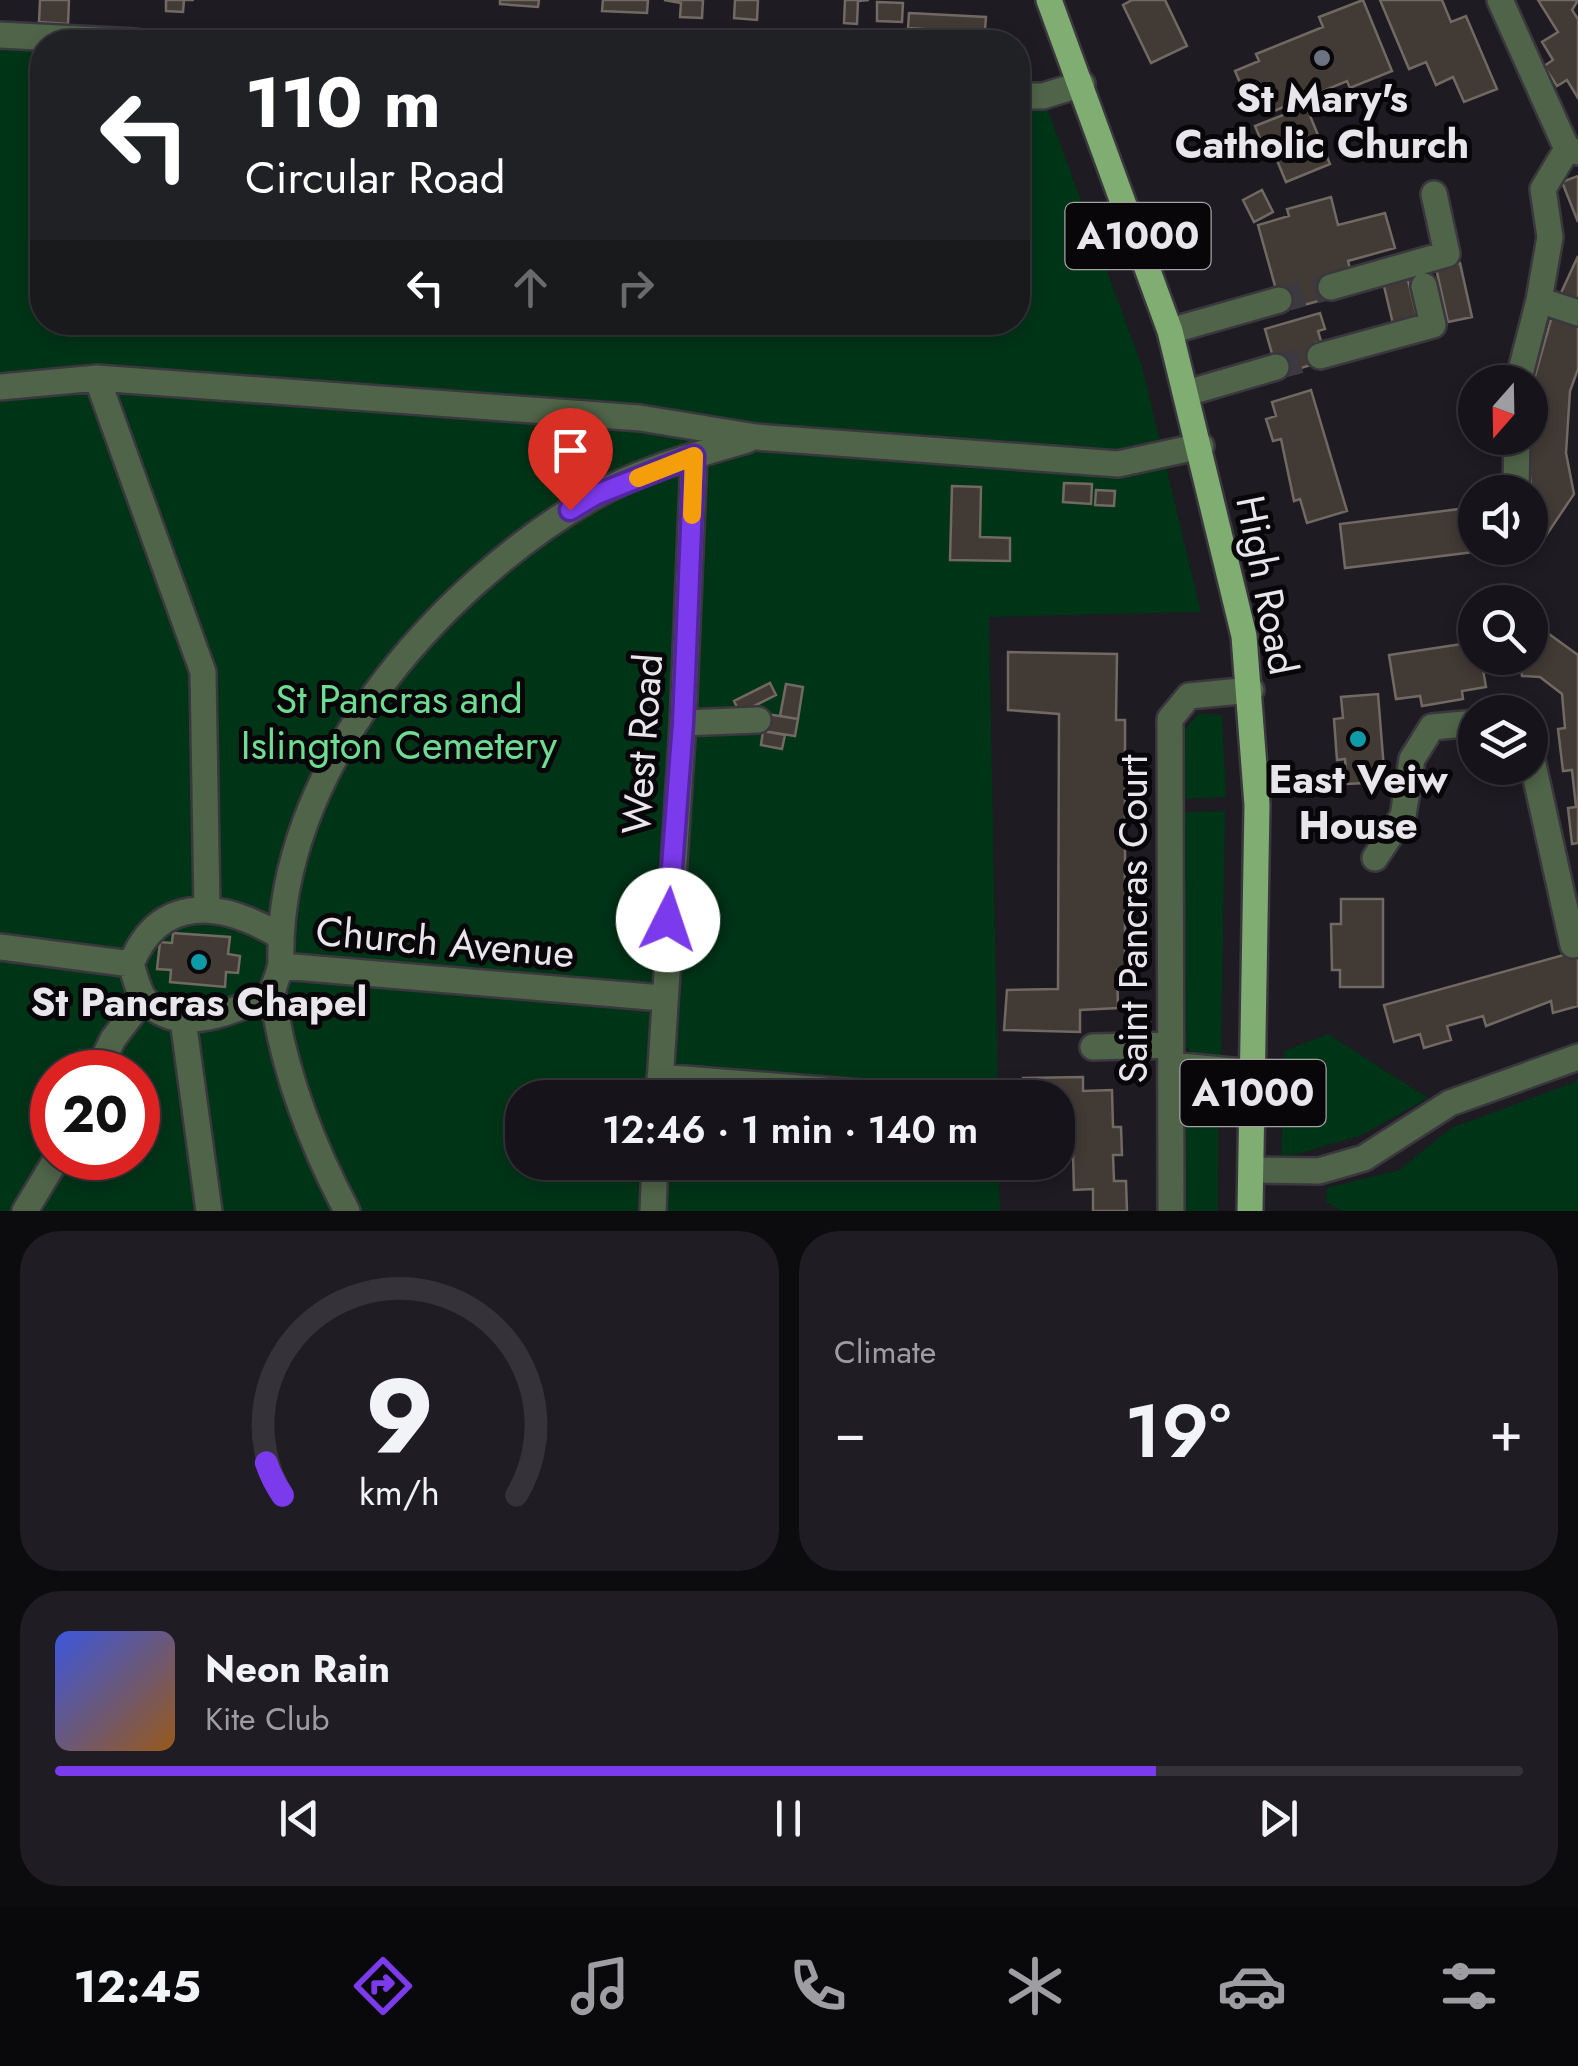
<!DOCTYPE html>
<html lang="en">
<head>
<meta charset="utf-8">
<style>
  :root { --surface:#16141a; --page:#1f1d23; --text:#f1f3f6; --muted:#9e9ea2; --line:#353339; --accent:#7c3aed }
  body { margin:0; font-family:Jost,sans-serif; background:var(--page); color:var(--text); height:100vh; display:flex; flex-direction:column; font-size:38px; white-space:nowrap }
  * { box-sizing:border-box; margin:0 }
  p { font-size:32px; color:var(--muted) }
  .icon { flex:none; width:55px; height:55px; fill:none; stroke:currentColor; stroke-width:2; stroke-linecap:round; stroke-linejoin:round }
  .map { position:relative; height:1211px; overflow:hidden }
  .side { display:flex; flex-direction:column; gap:20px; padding:20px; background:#0c0b0e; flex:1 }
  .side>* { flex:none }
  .guide { position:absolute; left:30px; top:30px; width:1000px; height:305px; border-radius:40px; box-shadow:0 5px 15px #0003,0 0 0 2px var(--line); background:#202124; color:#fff; overflow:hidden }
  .needle { width:65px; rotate:200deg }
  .controls { position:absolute; left:1458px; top:365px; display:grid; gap:20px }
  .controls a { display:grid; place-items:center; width:90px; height:90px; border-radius:50%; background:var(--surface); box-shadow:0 5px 15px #0003,0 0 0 2px var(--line); font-size:50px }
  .speed { position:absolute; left:30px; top:1050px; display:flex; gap:20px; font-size:50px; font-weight:700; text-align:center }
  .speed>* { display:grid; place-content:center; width:130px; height:130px; border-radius:50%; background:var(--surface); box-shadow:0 5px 15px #0003,0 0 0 2px var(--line); line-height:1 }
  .speed .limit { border:15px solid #d22; background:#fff; color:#111 }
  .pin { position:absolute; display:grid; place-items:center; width:85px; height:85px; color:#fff; margin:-102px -42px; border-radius:50% 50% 50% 0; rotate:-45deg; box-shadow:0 0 10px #0007 }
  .pin .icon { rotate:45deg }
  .me { position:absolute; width:110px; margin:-55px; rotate:4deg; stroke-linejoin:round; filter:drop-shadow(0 0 8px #0008) }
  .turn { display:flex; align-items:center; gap:35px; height:210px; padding:0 50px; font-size:45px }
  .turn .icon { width:130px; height:130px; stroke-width:2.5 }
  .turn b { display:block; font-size:70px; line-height:85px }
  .lanes { display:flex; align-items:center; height:95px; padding:0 50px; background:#0003; justify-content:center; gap:50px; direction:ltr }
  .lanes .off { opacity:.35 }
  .big { font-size:75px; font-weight:600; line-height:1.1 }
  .side .card { flex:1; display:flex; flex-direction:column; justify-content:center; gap:15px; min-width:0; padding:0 35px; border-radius:40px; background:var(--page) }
  .side .dial { align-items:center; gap:0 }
  .dial svg { height:260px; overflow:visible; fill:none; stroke:var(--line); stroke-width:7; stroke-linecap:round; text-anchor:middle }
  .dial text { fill:var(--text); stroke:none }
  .song { display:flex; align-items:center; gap:30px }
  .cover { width:120px; height:120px; border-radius:15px; background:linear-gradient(135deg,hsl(230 70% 55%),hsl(30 70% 35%)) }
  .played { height:10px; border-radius:5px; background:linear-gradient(90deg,var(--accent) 75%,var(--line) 75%) }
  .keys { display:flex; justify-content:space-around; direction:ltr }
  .heat { display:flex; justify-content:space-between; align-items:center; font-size:55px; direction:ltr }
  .side .tiles { flex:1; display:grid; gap:20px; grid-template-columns:1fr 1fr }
  .card:last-child { grid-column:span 2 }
  .trip { position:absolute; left:505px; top:1080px; width:570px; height:100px; border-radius:40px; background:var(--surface); box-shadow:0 5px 15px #0003,0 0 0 2px var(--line); font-weight:600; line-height:100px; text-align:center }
  .menu { display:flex; height:160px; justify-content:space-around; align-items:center; background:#09080a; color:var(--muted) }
  .menu .icon { width:70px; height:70px }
  .menu .selected { color:var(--accent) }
  .menu b { font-size:45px; color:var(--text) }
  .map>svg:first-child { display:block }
</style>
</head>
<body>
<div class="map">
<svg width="1578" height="1211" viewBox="0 0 1578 1211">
  <rect width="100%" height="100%" fill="#1e1b22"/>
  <path fill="#003417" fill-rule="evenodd" d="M0,24L303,42H42V322H1018V85L1039,86L1142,366L1201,612L989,617L998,1097L522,1098V1162L999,1163L1000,1211H0ZM52,1072H138V1158H52Z
    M1198,714L1222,715L1226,797L1185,799L1184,730Z
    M1225,811L1221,1060L1198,1059L1186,1047L1183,812Z
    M1328,1034L1428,1098L1362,1135L1281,1159L1284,1051Z
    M1196,1077L1219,1079L1218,1211H1185L1186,1099Z
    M1578,1081V1211H1342L1326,1202L1327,1188L1399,1170L1451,1128Z"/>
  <path fill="#423a34" stroke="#716962" stroke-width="2.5" d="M40,0H69L68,24L39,22Z
    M166,0H194H184L183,12L166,11Z
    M500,0H539L538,7L500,4Z
    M603,0H648L647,13L602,11Z
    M664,0H703L702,18L680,17L681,3Z
    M735,0H758L757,20L734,18Z
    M845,0H869L858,1L857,24L844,23Z
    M1132,0H1165L1187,46L1151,63L1123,5Z
    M1363,0L1392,71L1350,88L1347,81L1274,111L1270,100L1251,108L1235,71L1259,61L1256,54L1323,27L1319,17Z
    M1380,0H1442L1451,22L1466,16L1497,89L1464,102L1453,77L1436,85L1426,62L1409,69Z
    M1538,0H1578L1572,10L1578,19V98L1567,80L1557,86L1544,66L1553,60L1542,42L1558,32Z
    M877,2L903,3L902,22L877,21Z
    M909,13L986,17L984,42H937L938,30L908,28Z
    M1306,106L1330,164L1286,182L1269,141L1262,143L1255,126Z
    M1578,176V222L1562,182Z
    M1262,190L1273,212L1254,222L1243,200Z
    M1331,197L1338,225L1385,213L1395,248L1348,261L1350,269L1327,275L1333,297L1282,311L1258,225L1289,216L1287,209Z
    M1578,256V301L1560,295Z
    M1460,263L1472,317L1448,322L1436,268Z
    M1407,276L1418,322L1394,328L1383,282Z
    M1320,313L1325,329L1318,331L1321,341L1315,343L1321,362L1278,375L1265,329Z
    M1552,316L1578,325V369L1570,391L1566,453L1574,494L1541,543L1530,544V492H1524L1531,484L1525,438H1530L1535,376Z
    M1311,390L1347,511L1307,523L1300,499L1294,501L1281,439L1273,441L1266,419L1276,416L1272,402Z
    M1064,483L1092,484L1091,504L1063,502Z
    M952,486L981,487L980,537L1010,538V561L950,560Z
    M1096,490L1115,491L1114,506L1095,505Z
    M1475,507V548H1506L1345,568L1340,524Z
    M1549,634L1578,655V843L1572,844L1568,808L1576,807L1572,770L1563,771L1558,729L1565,728L1562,694L1540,677L1522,676L1520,658H1530V637Z
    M1475,642V658H1481L1486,687L1462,691L1463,699L1422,706L1420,696L1396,699L1389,655Z
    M1008,652L1117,654L1116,720H1125V969L1117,970L1118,1008L1080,1010V1032L1004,1030L1007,990L1058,989L1059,714L1008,710Z
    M770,683L776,695L740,713L734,701Z
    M786,684L803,687L798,719L780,716Z
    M1378,694L1385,782L1347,784L1345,759L1337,760L1334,719L1343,718L1341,697Z
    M767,714L798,719L795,736L763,731Z
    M763,731L785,735L782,749L761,745Z
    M1341,899H1383V987H1340V970H1332L1331,924H1341Z
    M173,933L230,937L228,954L240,956L238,973L226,972L225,987L170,982L171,970L157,969L160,942L172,943Z
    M1578,951V1006L1553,1013L1551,1001L1486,1026L1483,1016L1447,1026L1451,1040L1424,1048L1420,1034L1394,1042L1384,1005Z
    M1083,1077V1091L1112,1090L1113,1127H1121L1122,1155H1113L1114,1181H1126L1127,1211H1093V1189L1074,1190L1073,1155H1066L1065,1130H1073V1115H1058V1098H1023V1078Z"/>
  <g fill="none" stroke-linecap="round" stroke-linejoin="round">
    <path stroke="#3c3940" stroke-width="25" stroke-dasharray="25 12" stroke-linecap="butt" d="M1279,300L1331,287
      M1276,367L1320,356"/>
    <g stroke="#3a373e" stroke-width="30">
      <path id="minor" d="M1500,0L1567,149
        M0,35L136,42
        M1018,96H1043L1082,84
        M1578,152L1567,149L1543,189L1550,237L1539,300L1578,313
        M1331,287L1447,254L1434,194
        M1170,331L1279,300
        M1320,356L1433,325L1424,286
        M97,378L203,672L207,908
        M1518,382L1539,300
        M0,387L97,378L640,418L756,437L1118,464L1201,446
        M1187,393L1276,367
        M1516,489L1517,438
        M683,723L758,720
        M1530,751L1573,945L1578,944
        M1375,858L1403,816L1412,759L1432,727L1475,723
        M0,947L131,964
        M282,966L662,998
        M272,993C236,1011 179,1037 146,1001C138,992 135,976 131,964C160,893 222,902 278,935
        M183,1020L209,1211
        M1093,1047L1170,1045
        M1171,1065L1253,1073
        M97,1072L113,1039L144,998
        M660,1077L873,1094
        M659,1098L683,723L694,456
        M1251,1170L1319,1171L1364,1158L1450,1103L1578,1057
        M25,1211L57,1158
        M347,1211C312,1145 284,1072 273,997C271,985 281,974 281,961C276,773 435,589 591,498C637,471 695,455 747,440
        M653,1211L655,1162
        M1171,1211L1170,719L1189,696L1251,690"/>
    </g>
    <g stroke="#3a373e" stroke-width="30">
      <path id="major" d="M1049,0L1170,331L1244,636L1257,805L1250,1211"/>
    </g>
    <use href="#minor" stroke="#4f6448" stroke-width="25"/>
    <use href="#major" stroke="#80ad71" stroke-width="25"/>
  </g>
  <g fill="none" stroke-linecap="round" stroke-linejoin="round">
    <g stroke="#51269a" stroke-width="25">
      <path id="route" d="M570,510L595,495L694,456L683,723L668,920"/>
    </g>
    <use href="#route" stroke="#7c3aed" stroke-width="18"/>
    <path stroke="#f59e0b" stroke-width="18" d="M638,478L694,456L692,515"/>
  </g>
  <circle fill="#6b7280" stroke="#080609" stroke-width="4" cx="1322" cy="58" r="10"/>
  <g fill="#0f9aa8" stroke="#080609" stroke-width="4">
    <circle cx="1358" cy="739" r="10"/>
    <circle cx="199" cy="962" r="10"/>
  </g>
  <g text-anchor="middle" stroke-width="10" stroke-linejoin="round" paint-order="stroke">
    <g fill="#080609" stroke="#a6a3a7" stroke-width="2.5">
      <rect x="1065.5" y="203" width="145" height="66" rx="8"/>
      <rect x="1180.5" y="1060" width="145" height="66" rx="8"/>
    </g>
    <g font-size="38" font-weight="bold" fill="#e9e6eb">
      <text x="1138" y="249">A1000</text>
      <text x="1253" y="1106">A1000</text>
    </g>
    <g font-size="40" font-weight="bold" fill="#e9e6eb" stroke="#080609">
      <text x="1322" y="112">St Mary's<tspan x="1322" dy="46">Catholic Church</tspan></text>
      <text x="1358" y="793">East Veiw<tspan x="1358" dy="46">House</tspan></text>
      <text x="199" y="1016">St Pancras Chapel</text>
    </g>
    <g font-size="40" fill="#e9e6eb" stroke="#080609">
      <text transform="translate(1267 585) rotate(79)" y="14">High Road</text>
      <text transform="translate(642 744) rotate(-86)" y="14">West Road</text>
      <text transform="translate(1133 919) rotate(-90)" y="14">Saint Pancras Court</text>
      <text transform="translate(445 942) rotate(5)" y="14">Church Avenue</text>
    </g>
    <g font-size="40" fill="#6edc93" stroke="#080609">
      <text x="399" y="713">St Pancras and<tspan x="399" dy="46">Islington Cemetery</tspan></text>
    </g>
  </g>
</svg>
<div class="controls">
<a><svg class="needle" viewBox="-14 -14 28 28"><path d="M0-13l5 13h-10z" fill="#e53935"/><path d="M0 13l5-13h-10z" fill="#9e9ea2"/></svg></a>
<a><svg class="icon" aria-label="sound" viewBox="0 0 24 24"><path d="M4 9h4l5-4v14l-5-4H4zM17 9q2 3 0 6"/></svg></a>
<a><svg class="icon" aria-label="search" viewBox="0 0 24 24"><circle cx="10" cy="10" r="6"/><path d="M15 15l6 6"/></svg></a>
<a><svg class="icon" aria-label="layers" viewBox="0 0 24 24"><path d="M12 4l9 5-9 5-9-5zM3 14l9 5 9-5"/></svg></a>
</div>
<div class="speed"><div class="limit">20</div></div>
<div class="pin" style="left:570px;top:510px;background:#d93025"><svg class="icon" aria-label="arrive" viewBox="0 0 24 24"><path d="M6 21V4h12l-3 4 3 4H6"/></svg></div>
<svg class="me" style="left:668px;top:920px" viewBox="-20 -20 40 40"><circle r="19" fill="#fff"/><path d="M0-13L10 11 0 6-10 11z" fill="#7c3aed"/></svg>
<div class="trip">12:46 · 1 min · 140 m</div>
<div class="guide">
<div class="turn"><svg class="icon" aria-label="left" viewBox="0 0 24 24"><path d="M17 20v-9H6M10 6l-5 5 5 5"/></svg><div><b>110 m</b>Circular Road</div></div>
<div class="lanes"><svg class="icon" aria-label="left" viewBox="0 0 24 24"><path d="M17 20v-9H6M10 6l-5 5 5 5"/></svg><svg class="icon off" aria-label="ahead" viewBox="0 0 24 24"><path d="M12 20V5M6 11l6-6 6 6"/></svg><svg class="icon off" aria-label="right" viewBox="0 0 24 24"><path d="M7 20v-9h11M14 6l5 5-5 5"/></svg></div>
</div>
</div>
<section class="side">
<div class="tiles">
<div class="card dial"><svg viewBox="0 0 100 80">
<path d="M14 69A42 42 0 1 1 86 69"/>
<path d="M14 69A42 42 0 0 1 9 59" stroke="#7c3aed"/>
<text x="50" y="56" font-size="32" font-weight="700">9</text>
<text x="50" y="72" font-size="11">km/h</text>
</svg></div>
<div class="card"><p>Climate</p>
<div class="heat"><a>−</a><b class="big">19°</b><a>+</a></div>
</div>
<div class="card">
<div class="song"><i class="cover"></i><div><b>Neon Rain</b><p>Kite Club</p></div></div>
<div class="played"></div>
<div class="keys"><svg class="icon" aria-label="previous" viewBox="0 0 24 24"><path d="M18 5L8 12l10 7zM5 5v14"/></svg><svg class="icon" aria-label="pause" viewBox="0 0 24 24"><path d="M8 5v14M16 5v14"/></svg><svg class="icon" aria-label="next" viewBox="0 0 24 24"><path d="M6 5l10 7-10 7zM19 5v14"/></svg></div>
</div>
</div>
</section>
<nav class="menu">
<b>12:45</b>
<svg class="icon selected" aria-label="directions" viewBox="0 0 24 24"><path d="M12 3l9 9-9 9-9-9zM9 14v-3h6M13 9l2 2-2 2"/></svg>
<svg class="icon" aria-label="music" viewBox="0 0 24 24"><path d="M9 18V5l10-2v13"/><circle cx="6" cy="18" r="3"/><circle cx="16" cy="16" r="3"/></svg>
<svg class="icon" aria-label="phone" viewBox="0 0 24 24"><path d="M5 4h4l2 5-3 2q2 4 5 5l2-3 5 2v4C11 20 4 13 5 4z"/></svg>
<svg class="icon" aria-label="climate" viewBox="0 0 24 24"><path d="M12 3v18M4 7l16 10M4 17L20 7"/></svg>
<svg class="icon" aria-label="car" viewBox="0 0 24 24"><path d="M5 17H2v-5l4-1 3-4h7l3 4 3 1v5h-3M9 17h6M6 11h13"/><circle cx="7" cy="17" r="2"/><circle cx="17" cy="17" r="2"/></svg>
<svg class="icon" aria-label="filters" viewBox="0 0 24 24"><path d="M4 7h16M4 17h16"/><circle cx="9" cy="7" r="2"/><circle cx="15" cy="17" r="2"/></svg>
</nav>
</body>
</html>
